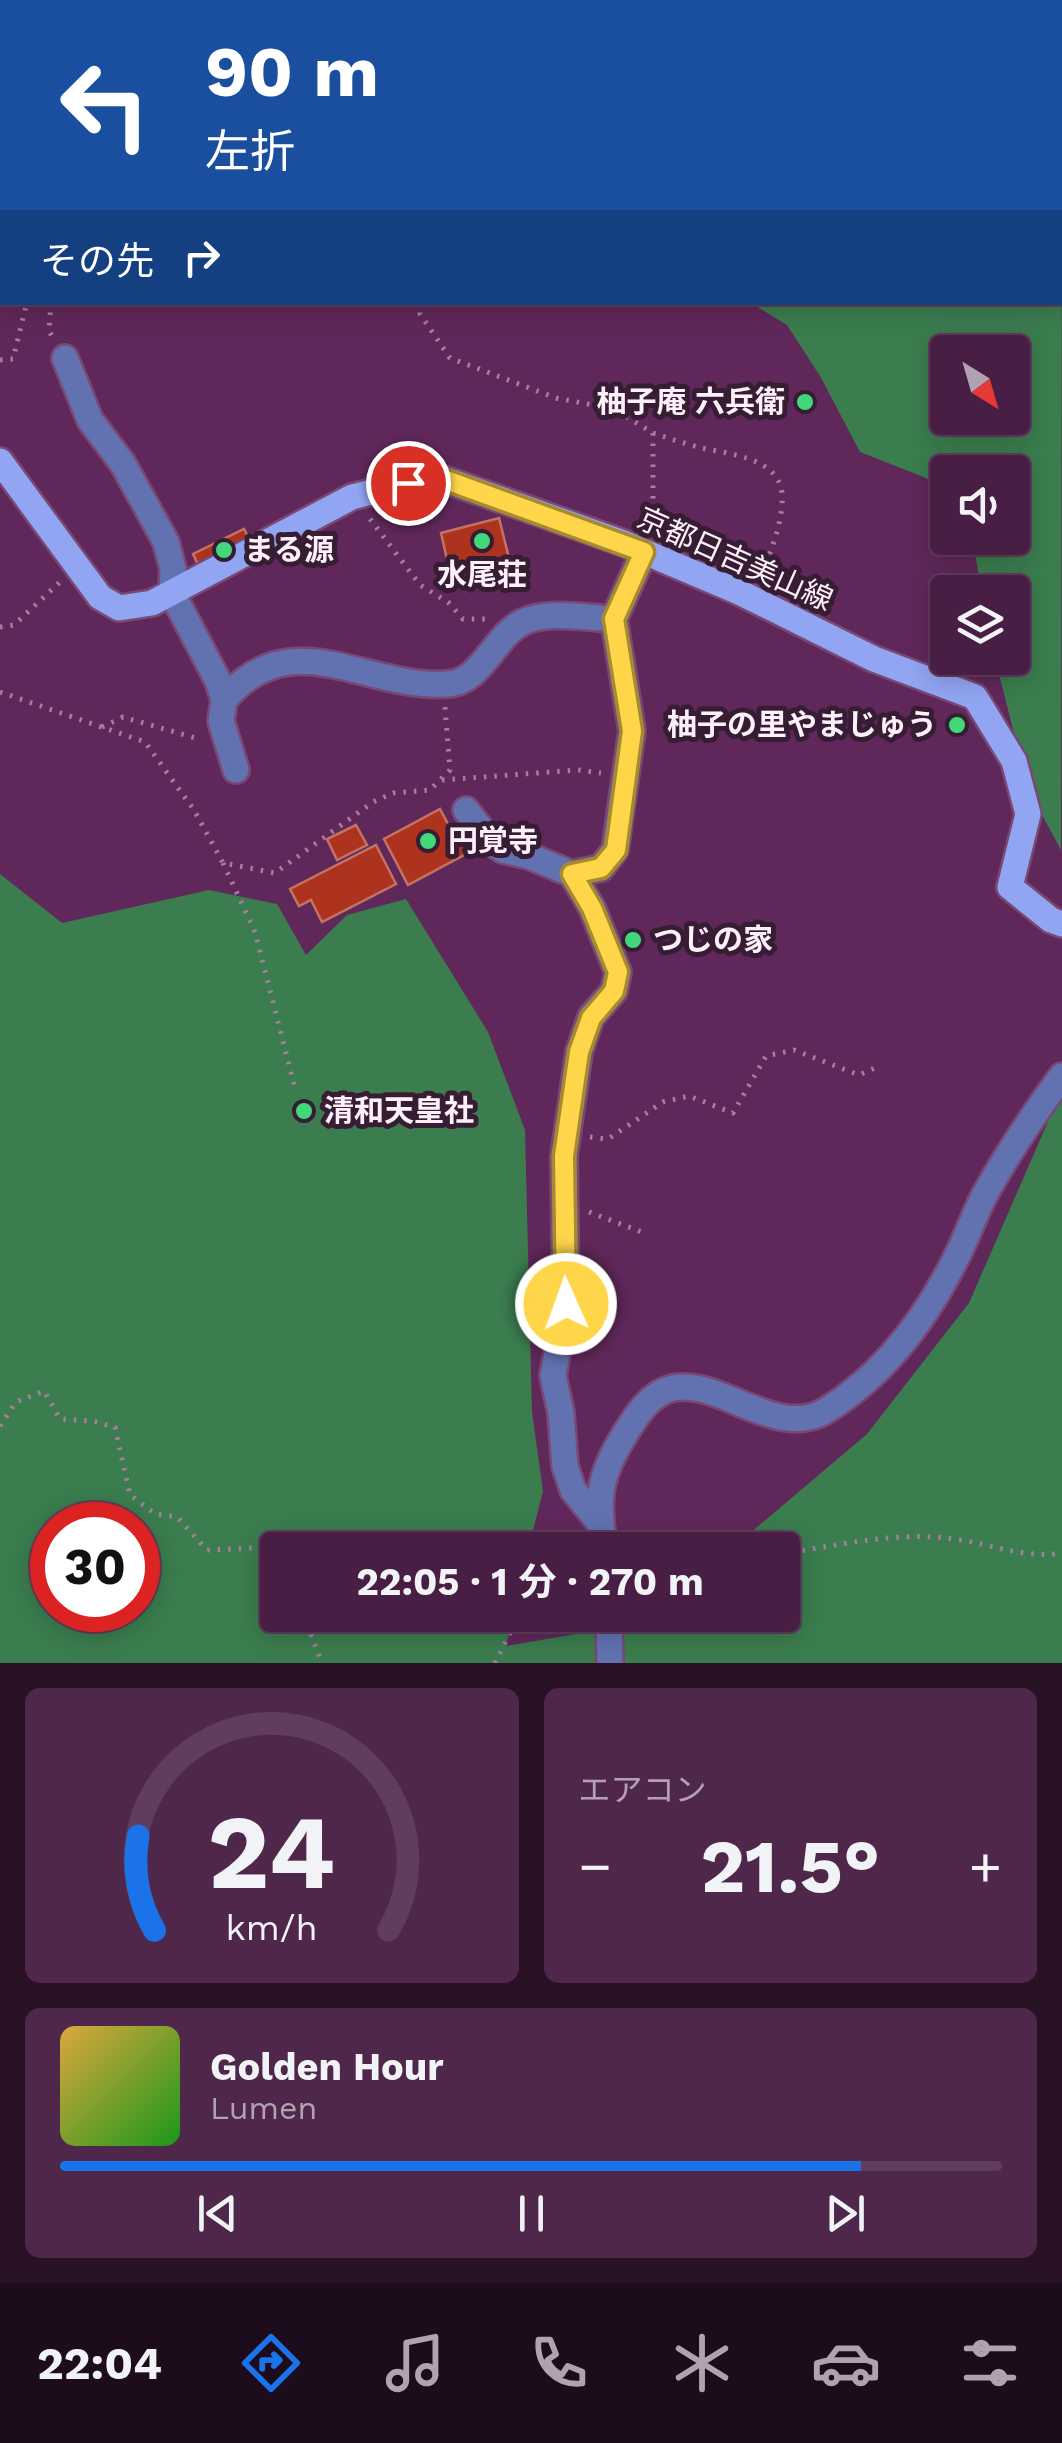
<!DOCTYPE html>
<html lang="ja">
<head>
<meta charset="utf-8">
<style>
  :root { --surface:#481e44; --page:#4f274b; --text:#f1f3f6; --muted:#b1a2b2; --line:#603c5d; --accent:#1a73e8 }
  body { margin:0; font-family:"Work Sans","Noto Sans JP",sans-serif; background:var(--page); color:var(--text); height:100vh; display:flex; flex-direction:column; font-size:38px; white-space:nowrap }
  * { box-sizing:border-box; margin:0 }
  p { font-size:32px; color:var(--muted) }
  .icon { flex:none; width:55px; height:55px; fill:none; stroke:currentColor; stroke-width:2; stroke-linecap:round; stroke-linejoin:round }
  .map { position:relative; height:1663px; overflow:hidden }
  .side { display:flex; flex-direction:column; gap:25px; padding:25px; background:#281025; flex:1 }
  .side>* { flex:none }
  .guide { position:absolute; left:0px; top:0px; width:1062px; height:305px; box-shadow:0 5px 25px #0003,0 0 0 2px var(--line); background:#1a4fa0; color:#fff; overflow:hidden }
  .needle { width:65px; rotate:143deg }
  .controls { position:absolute; left:930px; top:335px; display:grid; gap:20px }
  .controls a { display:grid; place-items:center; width:100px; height:100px; border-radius:10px; background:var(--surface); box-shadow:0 5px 25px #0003,0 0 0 2px var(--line); font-size:50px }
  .speed { position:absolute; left:30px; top:1502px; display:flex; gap:20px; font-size:50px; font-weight:700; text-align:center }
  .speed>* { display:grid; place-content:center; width:130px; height:130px; border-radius:50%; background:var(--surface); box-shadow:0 5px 25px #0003,0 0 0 2px var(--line); line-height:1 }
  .speed .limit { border:15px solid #d22; background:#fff; color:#111 }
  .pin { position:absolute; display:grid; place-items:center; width:85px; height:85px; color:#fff; margin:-42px; border:5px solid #fff; border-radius:50%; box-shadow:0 2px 10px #0007 }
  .me { position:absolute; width:110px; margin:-55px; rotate:358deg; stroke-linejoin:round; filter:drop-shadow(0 0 8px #0008) }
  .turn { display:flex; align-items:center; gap:35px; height:210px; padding:0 40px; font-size:45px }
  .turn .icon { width:130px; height:130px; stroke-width:2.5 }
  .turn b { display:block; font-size:70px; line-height:85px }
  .then { display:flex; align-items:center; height:95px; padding:0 40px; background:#0003; gap:20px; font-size:38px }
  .big { font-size:75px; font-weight:700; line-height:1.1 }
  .side .widget { flex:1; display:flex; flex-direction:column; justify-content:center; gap:15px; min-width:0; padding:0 35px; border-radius:15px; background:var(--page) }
  .side .dial { align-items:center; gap:0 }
  .dial svg { height:260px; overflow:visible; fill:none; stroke:var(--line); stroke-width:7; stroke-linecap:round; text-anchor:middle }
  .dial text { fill:var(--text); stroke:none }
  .song { display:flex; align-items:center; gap:30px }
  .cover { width:120px; height:120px; border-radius:15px; background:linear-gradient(135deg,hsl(40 70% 55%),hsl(120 70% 35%)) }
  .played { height:10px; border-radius:5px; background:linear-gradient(90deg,var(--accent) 85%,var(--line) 85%) }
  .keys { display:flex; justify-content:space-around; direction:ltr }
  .heat { display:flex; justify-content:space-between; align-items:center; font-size:55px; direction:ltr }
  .side .tiles { flex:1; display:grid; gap:25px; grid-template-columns:1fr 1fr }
  .widget:last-child { grid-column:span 2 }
  .trip { position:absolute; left:260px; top:1532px; width:540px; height:100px; border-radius:10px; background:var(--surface); box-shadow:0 5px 25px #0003,0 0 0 2px var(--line); font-weight:700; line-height:100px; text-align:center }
  .dock { display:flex; height:160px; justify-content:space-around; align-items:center; background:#1d0c1b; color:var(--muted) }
  .dock .icon { width:70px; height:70px }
  .dock .on { color:var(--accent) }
  .dock b { font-size:45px; color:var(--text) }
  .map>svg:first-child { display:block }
</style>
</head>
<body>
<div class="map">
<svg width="1062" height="1663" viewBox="0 0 1062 1663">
  <rect width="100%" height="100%" fill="#60285a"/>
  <path fill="#3b7d4f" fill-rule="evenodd" d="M539,0H932L934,2H541Z
    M1060,111H1062L1061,850L1028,789L995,658H1012V592H982L972,538H1012V472H948L947,495L926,478L860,452L820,376L787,325L751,303L1060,302ZM948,352H1012V418H948Z
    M0,874L62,923L209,890L277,904L306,955L347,915L406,899L488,1032L525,1130L532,1412L543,1491L528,1550H278V1615H513L506,1646L645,1622L653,1615H782V1550H730L867,1434L969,1303L1053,1110L1062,1098V1663H0ZM52,1525H138V1610H52Z"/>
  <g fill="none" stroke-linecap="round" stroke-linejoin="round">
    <path stroke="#326e7a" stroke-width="8" d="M972,0L973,2
      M1060,81H1062"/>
  </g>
  <path fill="#ae331f" stroke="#c47363" stroke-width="2.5" d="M499,518L510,562L451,577L441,533Z
    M244,529L253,546L201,571L193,554Z
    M440,809L453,833L467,826L479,847L408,885L384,839Z
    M356,825L367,845L337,860L327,839Z
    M376,845L396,884L322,922L311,900L299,906L290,889Z"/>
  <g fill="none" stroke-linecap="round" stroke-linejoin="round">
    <g stroke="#794874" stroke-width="30">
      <path id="minor" d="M65,358L90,420L123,464L166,542L173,569L172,593L218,681L224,700
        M236,770L221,721L224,700C291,620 366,690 448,684C482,682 494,636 523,622C549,610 586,618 614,619
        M466,810L491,842L503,850L529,856L572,874
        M599,1522L573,1490L565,1466L561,1413L553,1376L566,1304L564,1156L579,1052L591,1017L614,991L618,972L592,908L572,874L601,868L615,850L632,731L614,619L644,552
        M605,1550C596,1501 598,1477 625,1434C636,1416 650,1393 673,1388C720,1378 777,1441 827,1410C886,1373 928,1316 958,1254C967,1236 974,1216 983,1198C1005,1157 1034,1114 1062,1076
        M609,1615L610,1663"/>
    </g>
    <g stroke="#794874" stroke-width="30">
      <path id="major" d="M0,461L100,597L119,608L152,603L352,497L435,476L621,542L739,592L874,659L975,697L1014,761L1028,814L1010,887L1051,920L1062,924"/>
    </g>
    <path stroke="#a47fa0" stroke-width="5" stroke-dasharray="2.5 8" stroke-linecap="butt" d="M186,0L188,2
      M96,2L99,0
      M0,54L2,52
      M0,194L2,197
      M51,302L49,331L53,338
      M420,302V314L450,358L556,398L614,409L653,433V505L648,527
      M0,360L13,359L27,302
      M653,433C668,438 683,443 698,447C725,454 778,456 782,493C784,522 770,551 761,577
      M370,519L420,585L448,602L463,619H488
      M0,627L14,625L60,582
      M0,692L145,742L194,810L223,863L275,873L373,802L393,793L430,790L450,770L445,707
      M102,727L123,717L199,739
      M442,780L578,770L601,773
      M223,863L255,932L296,1092
      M590,1137L608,1139L663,1102L689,1096L733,1113L766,1056L794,1050L859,1075L875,1068
      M589,1212L647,1234
      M0,1426L16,1402L44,1391L60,1419L92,1421L115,1427L130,1495L155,1514L177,1517L207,1550L258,1548L278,1556
      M782,1554C839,1545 897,1531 954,1539C992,1544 1024,1559 1062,1553
      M303,1615L322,1663
      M495,1663L519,1615"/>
    <use href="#minor" stroke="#6272b1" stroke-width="25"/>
    <use href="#major" stroke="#91a5f2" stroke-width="25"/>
  </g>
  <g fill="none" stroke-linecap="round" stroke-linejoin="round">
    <g stroke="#a68a30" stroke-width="25">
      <path id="route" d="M408,483L435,476L644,552L614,619L632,731L616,850L601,868L572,874L592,908L618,972L614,991L591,1018L579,1052L564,1156L566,1304"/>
    </g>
    <use href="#route" stroke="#ffd54a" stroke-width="18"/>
  </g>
  <g fill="#43d77b" stroke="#371d33" stroke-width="4">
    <circle cx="805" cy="402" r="10"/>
    <circle cx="482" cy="541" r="10"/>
    <circle cx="224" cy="550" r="10"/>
    <circle cx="957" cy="725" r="10"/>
    <circle cx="428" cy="841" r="10"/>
    <circle cx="633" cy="940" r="10"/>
    <circle cx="304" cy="1111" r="10"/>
  </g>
  <g text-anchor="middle" stroke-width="10" stroke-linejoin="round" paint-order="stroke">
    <g font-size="30" font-weight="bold" fill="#fef0fb" stroke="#371d33" text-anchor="start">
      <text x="785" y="412" text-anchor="end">柚子庵 六兵衛</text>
      <text x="244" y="560">まる源</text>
      <text x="482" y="585" text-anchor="middle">水尾荘</text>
      <text x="937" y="735" text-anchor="end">柚子の里やまじゅう</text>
      <text x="448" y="851">円覚寺</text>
      <text x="653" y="950">つじの家</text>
      <text x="324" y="1121">清和天皇社</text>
    </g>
    <g font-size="30" fill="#fef0fb" stroke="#371d33">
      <text transform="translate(735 559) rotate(24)" y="10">京都日吉美山線</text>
    </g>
  </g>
</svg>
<div class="controls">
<a><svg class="needle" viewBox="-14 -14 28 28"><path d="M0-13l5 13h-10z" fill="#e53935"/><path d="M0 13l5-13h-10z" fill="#b1a2b2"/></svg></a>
<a><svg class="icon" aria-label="sound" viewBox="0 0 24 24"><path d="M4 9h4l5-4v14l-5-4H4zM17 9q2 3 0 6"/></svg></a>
<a><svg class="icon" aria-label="layers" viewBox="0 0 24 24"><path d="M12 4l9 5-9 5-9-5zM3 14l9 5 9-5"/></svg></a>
</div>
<div class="speed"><div class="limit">30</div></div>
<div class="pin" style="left:408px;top:483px;background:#d93025"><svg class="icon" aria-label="arrive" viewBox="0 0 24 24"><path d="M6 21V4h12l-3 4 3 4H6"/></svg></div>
<svg class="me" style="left:566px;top:1304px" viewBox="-20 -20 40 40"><circle r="17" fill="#ffd54a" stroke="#fff" stroke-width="3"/><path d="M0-11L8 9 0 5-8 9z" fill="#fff"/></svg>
<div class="trip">22:05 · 1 分 · 270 m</div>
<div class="guide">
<div class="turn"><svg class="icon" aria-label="left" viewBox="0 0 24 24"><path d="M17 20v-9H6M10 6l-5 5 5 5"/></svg><div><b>90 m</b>左折</div></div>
<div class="then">その先<svg class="icon" aria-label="right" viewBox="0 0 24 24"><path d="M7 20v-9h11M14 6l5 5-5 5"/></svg></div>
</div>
</div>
<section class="side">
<div class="tiles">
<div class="widget dial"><svg viewBox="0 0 100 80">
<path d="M14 69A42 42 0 1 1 86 69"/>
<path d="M14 69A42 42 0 0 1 9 40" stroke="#1a73e8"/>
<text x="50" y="56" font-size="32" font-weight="700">24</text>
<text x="50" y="72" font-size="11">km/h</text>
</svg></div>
<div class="widget"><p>エアコン</p>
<div class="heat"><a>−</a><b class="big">21.5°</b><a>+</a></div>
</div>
<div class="widget">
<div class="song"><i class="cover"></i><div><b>Golden Hour</b><p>Lumen</p></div></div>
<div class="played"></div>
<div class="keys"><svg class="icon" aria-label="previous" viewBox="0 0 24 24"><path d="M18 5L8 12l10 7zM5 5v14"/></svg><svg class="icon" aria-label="pause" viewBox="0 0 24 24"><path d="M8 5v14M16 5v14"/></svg><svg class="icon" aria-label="next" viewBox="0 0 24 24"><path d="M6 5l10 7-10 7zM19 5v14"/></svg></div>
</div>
</div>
</section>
<nav class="dock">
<b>22:04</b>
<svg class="icon on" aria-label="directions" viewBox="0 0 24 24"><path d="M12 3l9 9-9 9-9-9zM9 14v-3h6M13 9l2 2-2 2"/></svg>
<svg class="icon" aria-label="music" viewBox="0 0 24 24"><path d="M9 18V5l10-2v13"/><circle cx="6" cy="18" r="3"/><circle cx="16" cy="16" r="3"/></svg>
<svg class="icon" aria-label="phone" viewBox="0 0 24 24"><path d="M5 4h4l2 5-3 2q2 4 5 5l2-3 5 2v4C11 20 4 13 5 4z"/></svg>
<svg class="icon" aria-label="climate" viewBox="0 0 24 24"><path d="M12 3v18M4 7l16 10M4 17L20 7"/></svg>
<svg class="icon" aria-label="car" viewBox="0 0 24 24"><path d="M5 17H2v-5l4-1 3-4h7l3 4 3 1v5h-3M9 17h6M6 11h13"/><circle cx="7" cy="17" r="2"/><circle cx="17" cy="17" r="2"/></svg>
<svg class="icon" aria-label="filters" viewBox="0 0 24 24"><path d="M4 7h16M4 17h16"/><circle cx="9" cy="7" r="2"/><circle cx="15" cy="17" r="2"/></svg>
</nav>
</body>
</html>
